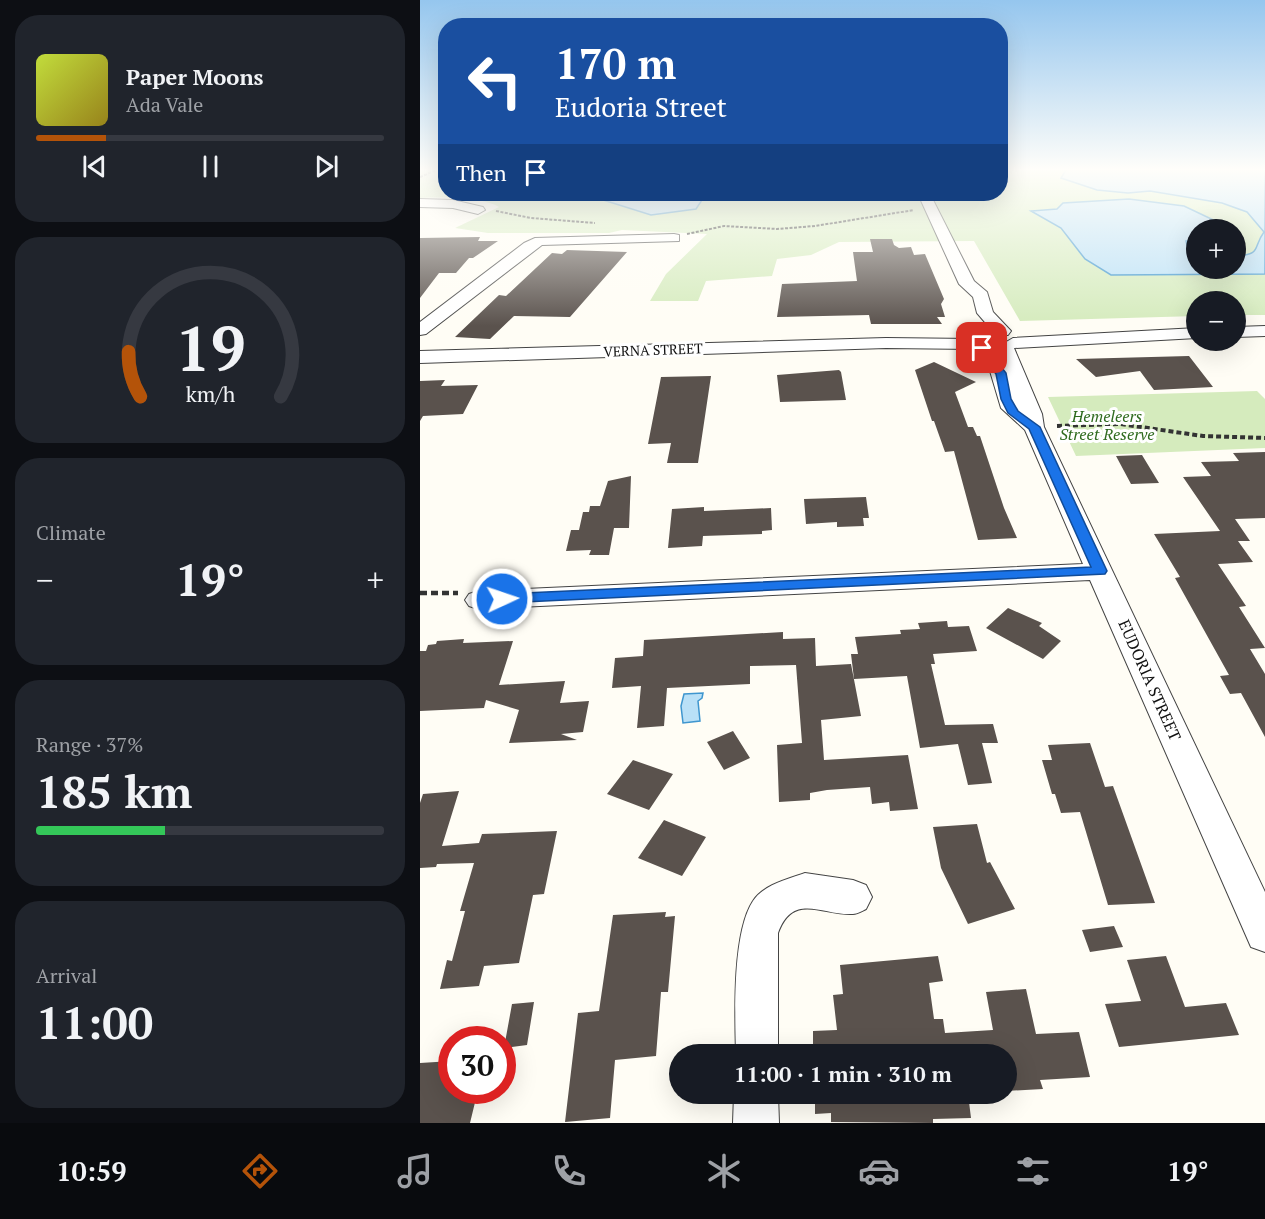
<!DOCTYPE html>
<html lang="en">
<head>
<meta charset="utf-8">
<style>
  :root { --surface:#171b24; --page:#20242c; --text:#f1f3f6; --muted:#9ea1a6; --line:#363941; --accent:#b45309 }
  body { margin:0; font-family:"PT Serif",serif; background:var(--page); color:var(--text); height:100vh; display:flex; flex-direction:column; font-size:22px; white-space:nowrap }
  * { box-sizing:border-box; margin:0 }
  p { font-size:20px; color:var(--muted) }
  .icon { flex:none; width:33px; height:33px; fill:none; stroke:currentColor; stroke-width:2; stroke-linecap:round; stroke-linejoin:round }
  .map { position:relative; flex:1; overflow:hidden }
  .details { display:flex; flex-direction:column; gap:15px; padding:15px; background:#0d0f14; width:420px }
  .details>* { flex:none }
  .top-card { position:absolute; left:18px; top:18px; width:570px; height:183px; border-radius:24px; box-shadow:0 6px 24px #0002; background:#1a4fa0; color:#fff; overflow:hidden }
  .buttons { position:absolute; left:766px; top:219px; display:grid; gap:12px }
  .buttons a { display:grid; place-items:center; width:60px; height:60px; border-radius:50%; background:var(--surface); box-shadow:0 6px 24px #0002; font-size:30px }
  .speed { position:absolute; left:18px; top:1026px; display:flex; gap:12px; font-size:30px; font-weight:700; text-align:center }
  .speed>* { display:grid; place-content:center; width:78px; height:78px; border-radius:50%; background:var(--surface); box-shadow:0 6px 24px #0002; line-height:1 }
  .speed .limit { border:9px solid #d22; background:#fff; color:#111 }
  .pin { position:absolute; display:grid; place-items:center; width:51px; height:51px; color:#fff; margin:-26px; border-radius:12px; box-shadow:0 3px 9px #0006 }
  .me { position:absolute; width:66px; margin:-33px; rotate:87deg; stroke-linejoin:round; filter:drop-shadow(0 0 4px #0008) }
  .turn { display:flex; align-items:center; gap:21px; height:126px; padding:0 18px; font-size:27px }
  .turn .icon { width:78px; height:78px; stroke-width:2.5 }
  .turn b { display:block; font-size:42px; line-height:51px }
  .then { display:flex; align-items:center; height:57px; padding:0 18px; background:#0003; gap:12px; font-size:22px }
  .big { font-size:45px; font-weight:800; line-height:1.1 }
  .details .card { flex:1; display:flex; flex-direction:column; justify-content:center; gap:9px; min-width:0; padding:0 21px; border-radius:24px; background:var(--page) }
  .details .dial { align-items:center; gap:0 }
  .dial svg { height:156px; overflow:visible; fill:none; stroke:var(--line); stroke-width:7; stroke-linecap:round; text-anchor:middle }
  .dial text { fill:var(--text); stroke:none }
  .song { display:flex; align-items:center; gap:18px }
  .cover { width:72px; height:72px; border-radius:9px; background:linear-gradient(135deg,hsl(70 70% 55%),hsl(50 70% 35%)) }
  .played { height:6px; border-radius:3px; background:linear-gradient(90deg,var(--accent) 20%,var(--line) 20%) }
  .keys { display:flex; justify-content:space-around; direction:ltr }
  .heat { display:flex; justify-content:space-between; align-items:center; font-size:33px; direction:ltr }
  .charge { height:9px; border-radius:4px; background:linear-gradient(90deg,#34c759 37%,var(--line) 0) }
  .trip { position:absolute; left:249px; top:1044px; width:348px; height:60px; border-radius:30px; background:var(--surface); box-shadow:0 6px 24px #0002; font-weight:800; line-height:60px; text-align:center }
  .tabs { display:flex; height:96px; justify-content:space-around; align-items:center; background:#090b0e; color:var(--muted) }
  .tabs .icon { width:42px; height:42px }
  .tabs .active { color:var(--accent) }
  .tabs b { font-size:27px; color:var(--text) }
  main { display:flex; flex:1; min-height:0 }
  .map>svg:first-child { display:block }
</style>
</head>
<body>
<main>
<section class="details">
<div class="card">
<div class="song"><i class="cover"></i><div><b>Paper Moons</b><p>Ada Vale</p></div></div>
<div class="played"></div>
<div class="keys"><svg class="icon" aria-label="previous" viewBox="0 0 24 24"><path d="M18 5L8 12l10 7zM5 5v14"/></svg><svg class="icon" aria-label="pause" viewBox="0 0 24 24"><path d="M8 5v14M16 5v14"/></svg><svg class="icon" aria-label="next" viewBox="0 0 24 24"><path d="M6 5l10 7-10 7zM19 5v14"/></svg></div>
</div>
<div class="card dial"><svg viewBox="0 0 100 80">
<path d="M14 69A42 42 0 1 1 86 69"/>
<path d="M14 69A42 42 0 0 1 8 46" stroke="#b45309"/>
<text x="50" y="56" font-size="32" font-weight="700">19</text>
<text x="50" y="72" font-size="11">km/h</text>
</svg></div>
<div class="card"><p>Climate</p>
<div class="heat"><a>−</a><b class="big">19°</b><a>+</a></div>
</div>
<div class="card"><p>Range · 37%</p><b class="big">185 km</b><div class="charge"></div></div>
<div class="card"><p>Arrival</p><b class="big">11:00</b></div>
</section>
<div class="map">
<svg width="845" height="1123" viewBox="0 0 845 1123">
  <rect width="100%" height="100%" fill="#fffdf5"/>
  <path fill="#d5ebbd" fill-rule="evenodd" d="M0,168H25L26,194H580L581,168H845V315H816V302H777V316L600,321L554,241L419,242L391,255L357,259L352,276L286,281L278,301H230L246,274L287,234L202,230L189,233H68L35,228L79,207C62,197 21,197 0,198ZM777,230H816V268H777Z
    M837,391L845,399V448L656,456L628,397Z"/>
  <path fill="#b9e0f7" stroke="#3f96cf" stroke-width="1.5" d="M647,168H845V274L691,275L665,259L641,228L611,211L637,209L643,203L709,199L764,206L804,225L803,229L777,230V241H766L768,250L777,252V268H816V256C843,254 832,248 844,232L827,212L802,203L730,191L708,193L677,190L641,178Z
    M164,194H286L276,209L231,215Z
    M283,693L282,698L278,701L280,721L263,723L261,706L264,694Z"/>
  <path fill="#5a524d" d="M60,237L58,241H78L53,258H49L36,273H19L0,298V238Z
    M450,239H472L474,245L479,248L491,247L494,255L505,254L524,299L521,304L525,317H517L522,324H451L449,315L357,317L362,284L437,281L433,252H453Z
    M147,250L207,252L150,317L94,316L70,339L35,337L79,295L86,296L132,253L142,254Z
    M769,356L793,387L734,390L720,371L676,377L656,359Z
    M514,362L556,382L535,392L548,427H553L557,436H560L584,508L597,538L558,540L534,451L525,452L514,421H512L495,370Z
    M419,370L421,372L426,400L360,402L357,375Z
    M291,376L278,463H247L251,443L228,444L241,377Z
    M25,380L21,386L58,385L43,414L3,416L0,421V381Z
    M845,452V518L815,519L830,541H818L833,562L798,564L826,606L819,607L845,648L830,649L845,674V737L821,693L810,694L800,676L809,675L755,578L760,577L734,534L800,531L763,477L791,476L781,462L819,461L813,453Z
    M722,455L739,483L711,484L696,456Z
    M211,476L209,528H194L189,555H169L171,550L146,551L151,530H159L163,512H169L170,506H180L188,481Z
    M446,497L449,518H443L444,526L417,527V522L386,524L384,499Z
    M284,507V511L351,508L352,530L342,531V534L283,536L282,546L248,548L252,509Z
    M588,608L622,623L619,626L641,641L623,659L566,628Z
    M527,621L528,627L549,626L557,651L513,654L515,664H511L525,725L573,724L578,743H562L572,783L548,785L538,744L500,748L487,676L434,679L431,654H438L435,637L481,634L480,630L500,629L498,623Z
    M363,632V639L395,638L396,666L431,664L441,716L401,720L404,760L488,755L498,809L470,811L469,802L452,804L450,787L407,790L390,793V800L359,802L357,745L382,743L376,665L330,666V684L247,688L244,726L217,728L221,686L192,688L195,658L223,656L224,640Z
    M44,639L43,643L93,641L79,685L145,681L140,703L169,701L163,732L141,734L157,740L89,743L99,710L66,700L64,708L0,711V651H6L8,645L16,644L17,641Z
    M313,731L330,758L304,770L287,742Z
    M670,743L685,787L693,786L735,903L688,905L660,812L641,813L635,794H632L622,760H632L628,745Z
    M213,760L253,774L229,810L187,794Z
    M39,791L22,846L59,843L62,834L137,831L124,894L113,895L99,963L64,966L59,986L20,989L27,960L32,961L45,911H40L54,863L17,864L16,867L0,868V803L3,794Z
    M244,820L286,837L262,876L218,858Z
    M557,824L567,863L570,862L595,909L548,924L521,868L513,827Z
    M246,912L245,917L255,916L248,992H241L236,1056L195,1060L190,1118L145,1122L158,1013L179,1011L193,915Z
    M694,926L703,947L670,952L662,930Z
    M518,956L523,981L509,983L514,1019H523L525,1033L573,1030L566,992L606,989L616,1034L659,1032L670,1077L620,1080L623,1089L586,1091V1054H393V1031L417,1030L413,995L423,994L420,965Z
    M746,956L765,1007L806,1003L819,1035L699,1047L685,1004L721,1001L707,960Z
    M114,1002L107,1045L84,1048L92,1004Z
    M32,1061V1090H58L50,1123H0V1063Z
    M395,1094H548L551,1118L513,1119V1123L411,1122V1113L395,1114Z"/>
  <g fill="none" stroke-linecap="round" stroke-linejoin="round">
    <g stroke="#444" stroke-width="2">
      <path id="minor" d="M498,194H510L554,281L567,292L573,312L591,331L588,335H576L557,313L553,297L539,284Z
        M0,199L33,200L63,207L65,210L58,214L33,208L0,207Z
        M254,234L259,235V241L122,245L6,334L0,335V322L104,243L115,238Z
        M845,326V336L816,337V327Z
        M777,328V338L594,348L622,414L624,427L845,892V952L831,947L670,580L58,609L49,606L45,600L49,594L58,591L663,564L605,430L581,408L570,371L554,349L466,348L0,363V351L466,338L552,339L568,344L580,358L576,348L593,338Z
        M385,873L433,880L446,885L452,897L446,909C442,911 437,914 433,914C403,916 373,891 358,933V1054H316C315,1016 312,933 333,901C343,885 368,879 385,873Z
        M314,1094H358L359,1123H313Z"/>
    </g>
    <path stroke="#333" stroke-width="2" stroke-dasharray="3 1.5" stroke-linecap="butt" d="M0,177L21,168
      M76,211L111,218L175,223
      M267,234L304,226L357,229L395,226L494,210"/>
    <path stroke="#333" stroke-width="4" stroke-dasharray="5 3" stroke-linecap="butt" d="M637,426L700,424L783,436L845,438"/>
    <path stroke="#333" stroke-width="4.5" stroke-dasharray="7 4" stroke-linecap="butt" d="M0,593H38"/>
    <use href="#minor" fill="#fff" fill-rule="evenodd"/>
  </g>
  <linearGradient id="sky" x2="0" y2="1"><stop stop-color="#95c6ee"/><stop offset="0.52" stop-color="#fffefa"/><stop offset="1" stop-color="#fffefa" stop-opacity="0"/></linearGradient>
  <rect width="845" height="326" fill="url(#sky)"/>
  <path fill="#1a73e8" stroke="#114b97" stroke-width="1.5" d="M559,346H565L586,373L591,399L598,411L620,427L687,571L685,574L82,603L75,599L82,594L671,567L609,429L588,413L581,399L576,374L557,348Z"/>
  <g text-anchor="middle" stroke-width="6" stroke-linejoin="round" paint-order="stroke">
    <g font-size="14" fill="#111" stroke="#fff">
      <text transform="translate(233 350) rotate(-2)" y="5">VERNA STREET</text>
    </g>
    <g font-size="16" font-style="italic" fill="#2f6b1f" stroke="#fff">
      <text x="687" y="422">Hemeleers<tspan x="687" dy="18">Street Reserve</tspan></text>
    </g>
    <g font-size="16" fill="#111" stroke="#fff">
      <text transform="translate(730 680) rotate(66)" y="6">EUDORIA STREET</text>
    </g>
  </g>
</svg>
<div class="buttons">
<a>+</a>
<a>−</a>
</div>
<div class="speed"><div class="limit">30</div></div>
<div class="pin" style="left:562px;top:348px;background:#d93025"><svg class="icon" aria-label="arrive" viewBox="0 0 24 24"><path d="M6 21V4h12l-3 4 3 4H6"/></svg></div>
<svg class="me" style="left:82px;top:599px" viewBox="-20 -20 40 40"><circle r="17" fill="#1a73e8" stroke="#fff" stroke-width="3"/><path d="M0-11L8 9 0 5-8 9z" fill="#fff"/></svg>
<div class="trip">11:00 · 1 min · 310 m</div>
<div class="top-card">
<div class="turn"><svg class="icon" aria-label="left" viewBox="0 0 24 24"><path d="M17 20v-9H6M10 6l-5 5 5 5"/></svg><div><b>170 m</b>Eudoria Street</div></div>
<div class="then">Then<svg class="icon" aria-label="arrive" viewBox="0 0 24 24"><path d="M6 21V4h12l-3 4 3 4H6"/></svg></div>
</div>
</div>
</main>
<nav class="tabs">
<b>10:59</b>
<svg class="icon active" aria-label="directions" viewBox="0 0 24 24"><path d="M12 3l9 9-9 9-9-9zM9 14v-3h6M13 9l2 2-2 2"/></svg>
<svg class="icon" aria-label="music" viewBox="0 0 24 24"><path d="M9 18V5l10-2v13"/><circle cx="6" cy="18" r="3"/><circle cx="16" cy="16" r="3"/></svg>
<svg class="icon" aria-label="phone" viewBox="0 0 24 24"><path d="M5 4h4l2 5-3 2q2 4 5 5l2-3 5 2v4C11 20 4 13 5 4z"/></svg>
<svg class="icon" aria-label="climate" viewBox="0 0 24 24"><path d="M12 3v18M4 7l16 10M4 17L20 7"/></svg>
<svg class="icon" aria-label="car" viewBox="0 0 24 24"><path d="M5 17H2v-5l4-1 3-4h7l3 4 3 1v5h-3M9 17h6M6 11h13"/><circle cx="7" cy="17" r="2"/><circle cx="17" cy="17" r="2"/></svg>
<svg class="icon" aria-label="filters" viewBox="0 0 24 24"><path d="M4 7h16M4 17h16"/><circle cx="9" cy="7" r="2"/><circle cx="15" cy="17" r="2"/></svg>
<b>19°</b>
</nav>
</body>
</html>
